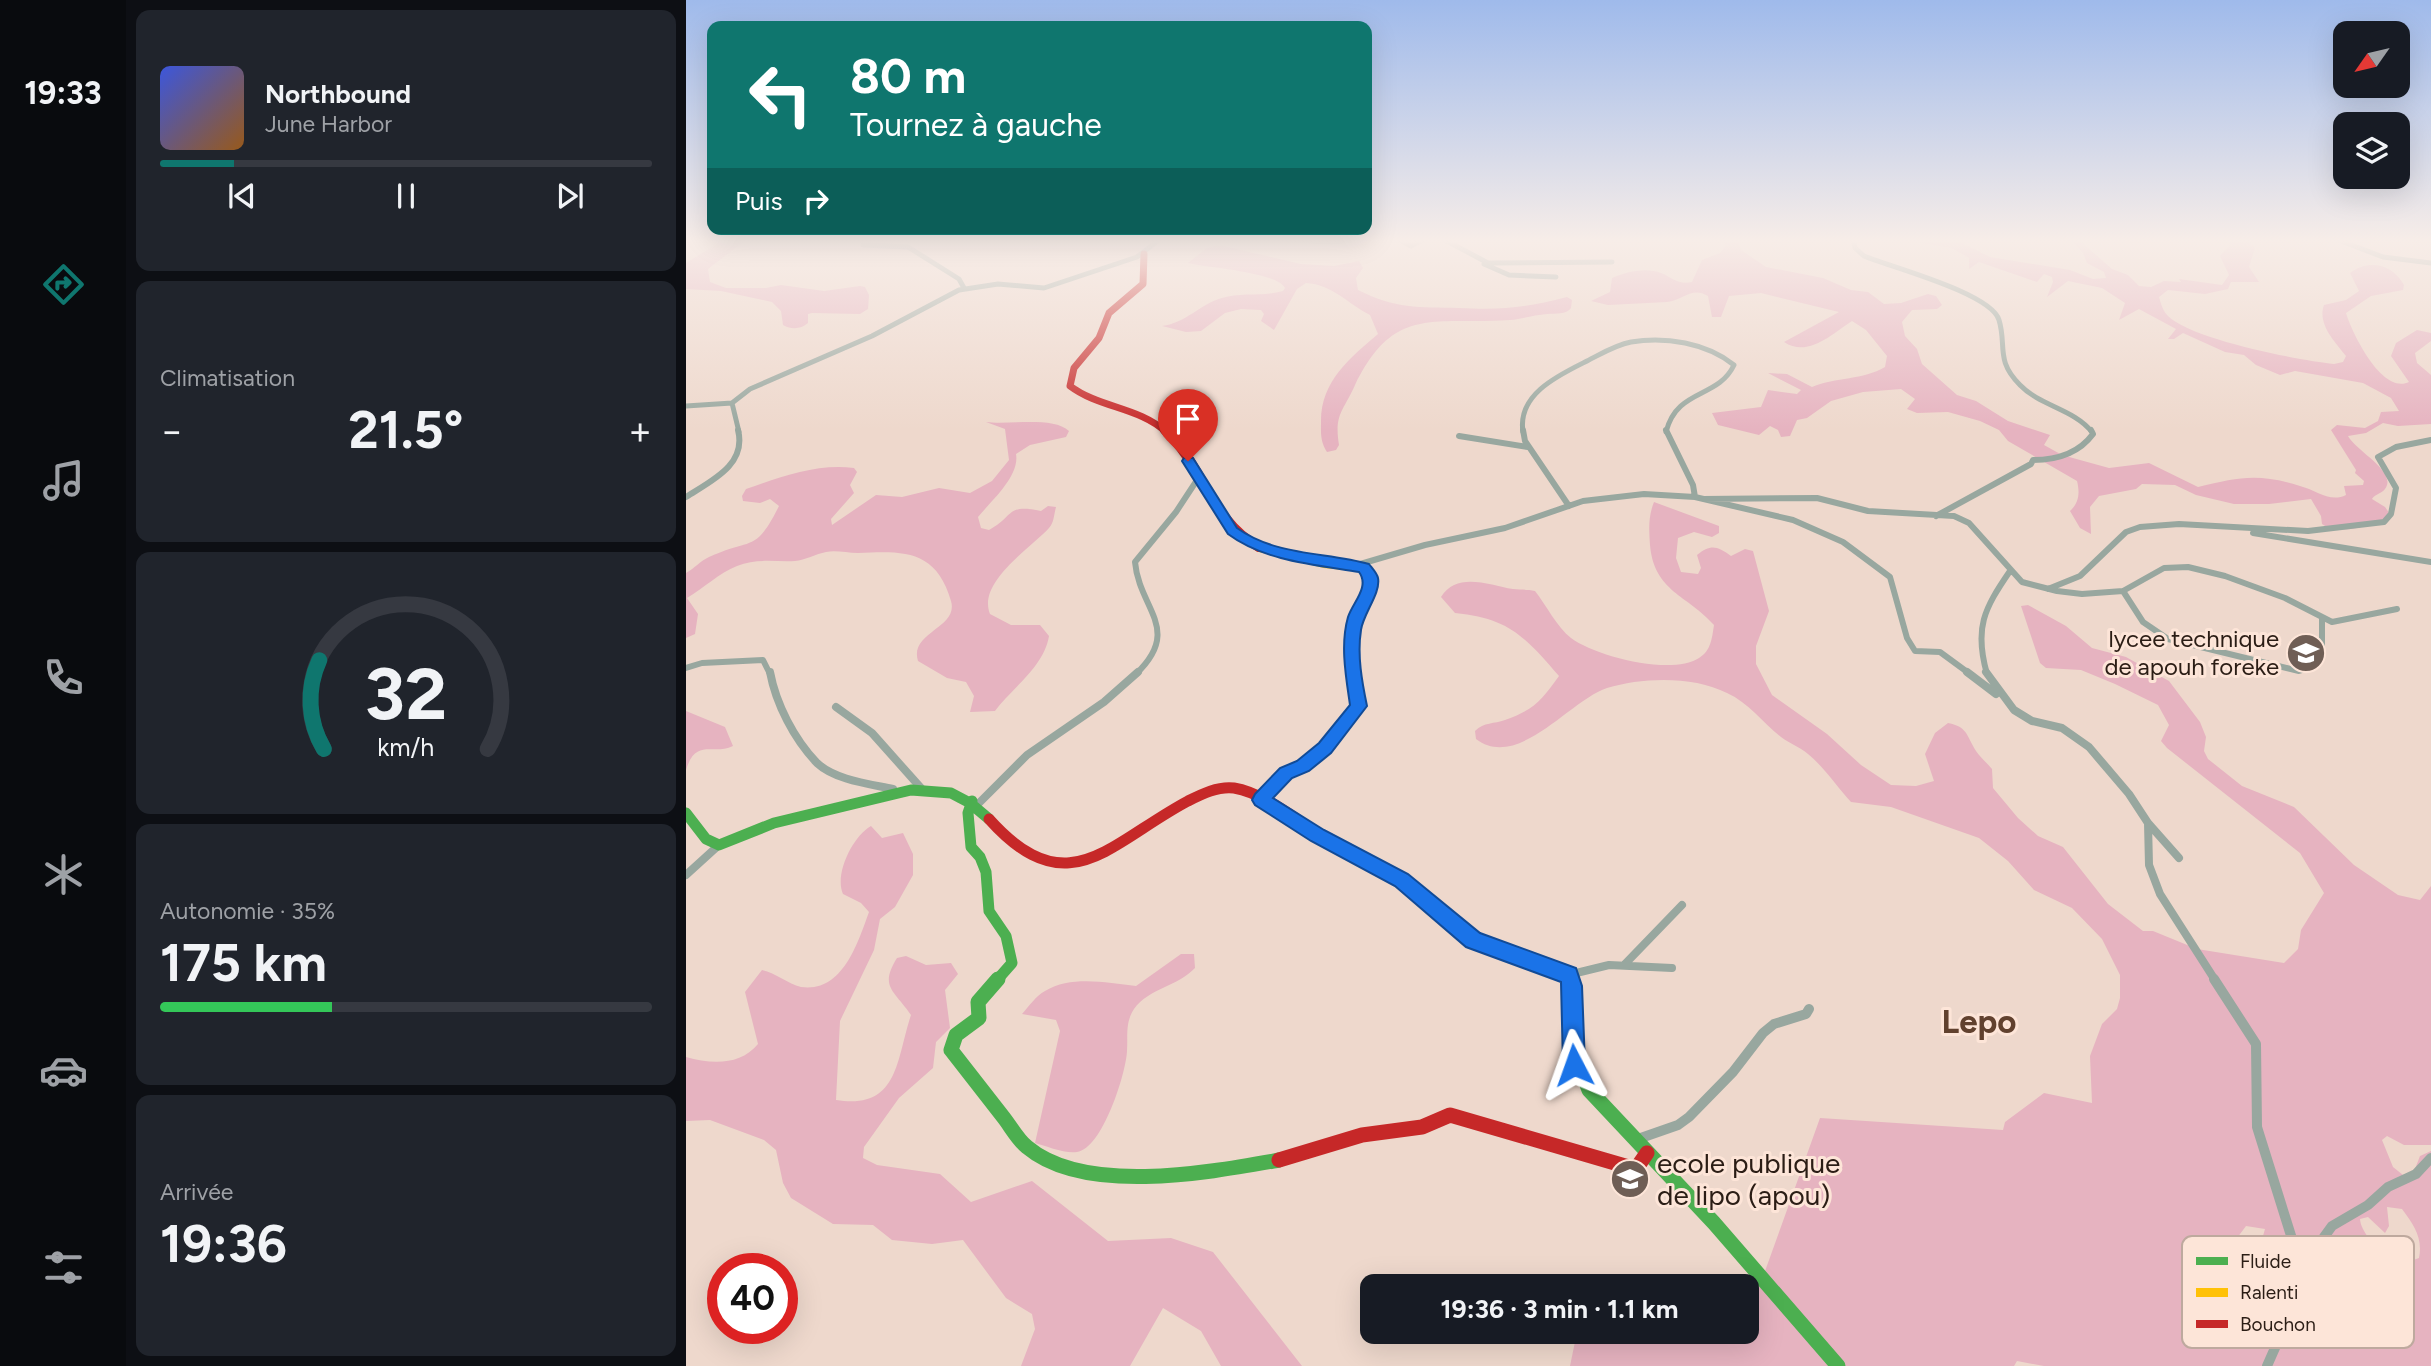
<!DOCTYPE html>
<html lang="fr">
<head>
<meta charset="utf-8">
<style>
  :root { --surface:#171b24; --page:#20242c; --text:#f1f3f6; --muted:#9ea1a6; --line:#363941; --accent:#0f766e }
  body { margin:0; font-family:Figtree,sans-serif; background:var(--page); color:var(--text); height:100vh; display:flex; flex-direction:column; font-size:26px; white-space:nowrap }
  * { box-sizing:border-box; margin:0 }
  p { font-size:23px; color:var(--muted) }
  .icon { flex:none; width:38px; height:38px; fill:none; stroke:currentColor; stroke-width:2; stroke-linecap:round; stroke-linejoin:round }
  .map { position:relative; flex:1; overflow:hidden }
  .side { display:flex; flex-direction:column; gap:10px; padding:10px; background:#0d0f14; width:560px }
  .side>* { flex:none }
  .banner { position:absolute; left:21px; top:21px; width:665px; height:214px; border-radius:14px; box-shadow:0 7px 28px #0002; background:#0f766e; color:#fff; overflow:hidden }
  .needle { width:46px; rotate:236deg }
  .buttons { position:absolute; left:1647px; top:21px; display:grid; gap:14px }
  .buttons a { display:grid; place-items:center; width:77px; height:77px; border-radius:14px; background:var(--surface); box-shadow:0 7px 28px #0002; font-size:35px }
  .speed { position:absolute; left:21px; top:1253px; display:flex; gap:14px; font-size:35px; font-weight:700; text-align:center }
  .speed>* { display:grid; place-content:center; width:91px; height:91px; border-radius:50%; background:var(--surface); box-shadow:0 7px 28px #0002; line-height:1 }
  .speed .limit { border:10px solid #d22; background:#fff; color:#111 }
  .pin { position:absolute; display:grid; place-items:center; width:60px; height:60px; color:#fff; margin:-72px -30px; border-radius:50% 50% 50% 0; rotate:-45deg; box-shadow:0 0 7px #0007 }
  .pin .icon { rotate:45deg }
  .me { position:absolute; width:77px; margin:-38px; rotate:356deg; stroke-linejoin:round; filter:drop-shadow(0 0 5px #0008) }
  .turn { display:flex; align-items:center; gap:24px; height:147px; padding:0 28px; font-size:32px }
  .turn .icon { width:91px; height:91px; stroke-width:2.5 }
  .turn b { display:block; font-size:49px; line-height:60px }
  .then { display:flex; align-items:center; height:66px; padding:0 28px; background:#0003; gap:14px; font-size:26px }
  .big { font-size:52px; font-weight:700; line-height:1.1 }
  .side .tile { flex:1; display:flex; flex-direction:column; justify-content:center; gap:10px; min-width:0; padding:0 24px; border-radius:14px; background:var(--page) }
  .side .dial { align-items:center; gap:0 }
  .dial svg { height:182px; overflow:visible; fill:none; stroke:var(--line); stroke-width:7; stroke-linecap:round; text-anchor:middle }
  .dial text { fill:var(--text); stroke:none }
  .song { display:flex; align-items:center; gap:21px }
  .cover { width:84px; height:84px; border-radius:10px; background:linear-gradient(135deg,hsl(230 70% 55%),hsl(30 70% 35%)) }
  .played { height:7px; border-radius:4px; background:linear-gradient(90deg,var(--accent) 15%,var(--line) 15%) }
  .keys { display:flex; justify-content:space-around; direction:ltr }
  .heat { display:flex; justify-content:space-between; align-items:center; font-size:38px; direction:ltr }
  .charge { height:10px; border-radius:5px; background:linear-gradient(90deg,#34c759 35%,var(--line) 0) }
  .trip { position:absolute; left:674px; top:1274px; width:399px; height:70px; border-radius:14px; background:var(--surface); box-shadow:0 7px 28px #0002; font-weight:700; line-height:70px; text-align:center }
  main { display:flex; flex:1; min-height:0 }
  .tab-bar { display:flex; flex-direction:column; width:126px; justify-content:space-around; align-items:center; background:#090b0e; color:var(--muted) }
  .tab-bar .icon { width:49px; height:49px }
  .tab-bar .active { color:var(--accent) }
  .tab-bar b { font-size:32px; color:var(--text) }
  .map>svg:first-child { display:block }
</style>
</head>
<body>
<main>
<nav class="tab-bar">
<b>19:33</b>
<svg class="icon active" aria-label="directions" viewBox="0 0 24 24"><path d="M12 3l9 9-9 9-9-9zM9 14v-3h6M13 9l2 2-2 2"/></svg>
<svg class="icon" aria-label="music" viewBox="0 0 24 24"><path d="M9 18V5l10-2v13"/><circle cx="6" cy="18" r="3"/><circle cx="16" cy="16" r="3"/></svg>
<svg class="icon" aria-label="phone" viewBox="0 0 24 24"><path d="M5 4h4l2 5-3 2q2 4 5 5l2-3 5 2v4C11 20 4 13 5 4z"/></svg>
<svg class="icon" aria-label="climate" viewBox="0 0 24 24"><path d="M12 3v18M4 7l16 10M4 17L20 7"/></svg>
<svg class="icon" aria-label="car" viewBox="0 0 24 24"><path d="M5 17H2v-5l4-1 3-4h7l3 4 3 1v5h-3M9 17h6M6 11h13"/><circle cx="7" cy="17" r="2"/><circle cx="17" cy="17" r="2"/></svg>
<svg class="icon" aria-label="filters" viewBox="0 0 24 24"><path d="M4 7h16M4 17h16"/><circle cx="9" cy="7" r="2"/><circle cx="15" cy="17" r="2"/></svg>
</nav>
<section class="side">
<div class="tile">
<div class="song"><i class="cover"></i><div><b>Northbound</b><p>June Harbor</p></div></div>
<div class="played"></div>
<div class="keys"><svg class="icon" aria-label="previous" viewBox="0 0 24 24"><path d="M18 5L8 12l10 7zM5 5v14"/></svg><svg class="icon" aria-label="pause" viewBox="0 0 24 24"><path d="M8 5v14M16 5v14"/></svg><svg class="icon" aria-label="next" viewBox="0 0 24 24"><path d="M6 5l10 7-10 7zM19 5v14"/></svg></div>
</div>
<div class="tile"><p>Climatisation</p>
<div class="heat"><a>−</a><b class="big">21.5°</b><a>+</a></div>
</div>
<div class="tile dial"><svg viewBox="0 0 100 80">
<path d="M14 69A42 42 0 1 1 86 69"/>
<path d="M14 69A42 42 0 0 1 12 30" stroke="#0f766e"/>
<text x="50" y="56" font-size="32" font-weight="700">32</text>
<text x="50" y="72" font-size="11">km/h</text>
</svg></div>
<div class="tile"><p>Autonomie · 35%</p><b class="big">175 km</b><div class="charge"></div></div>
<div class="tile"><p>Arrivée</p><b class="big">19:36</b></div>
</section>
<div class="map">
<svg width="1745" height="1366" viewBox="0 0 1745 1366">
  <rect width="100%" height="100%" fill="#eed8cc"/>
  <path fill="#e6b3c0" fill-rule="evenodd" d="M39,239H61L22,269L24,282L40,288H80L95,285L138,291L174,286L179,287L183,295L182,309L174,314L126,313L122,314V323C115,329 106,330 97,325L95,311L86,302L35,291L0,289V263Z
    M1034,239H1051L1055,250L1080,267L1137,278L1165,290L1182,292L1198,304L1215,303L1242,294L1250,296L1256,305L1251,309L1226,310L1216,322L1219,336L1231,349L1236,364L1271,395L1290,401L1322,421L1364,435L1358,445L1376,455L1423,468L1463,463L1512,487C1553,477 1573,473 1614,486C1630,490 1644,503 1660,495L1658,486L1677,485L1678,481L1669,473L1670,470L1645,430L1651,425L1679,428L1692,421L1695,412L1713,411L1705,398L1677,383L1609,371L1594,375L1570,365L1558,355L1539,352L1497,333L1488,339H1482L1490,329L1453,309L1433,320L1439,303L1416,288L1382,281L1361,297L1367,282L1366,277L1358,274L1351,282L1293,262L1283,269V258L1266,248L1212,239H1268L1304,257L1384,270L1407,279L1420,278L1418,272L1401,263L1397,253L1387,242L1394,241L1426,269L1442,275L1453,286L1465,287L1478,281L1495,282L1493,279L1536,285L1543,275L1534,256L1544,245L1540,239H1559L1569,248L1563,267L1573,282H1545L1542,289L1519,294L1482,290L1473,297C1475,304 1477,311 1482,316C1507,340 1612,360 1648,364L1657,362L1660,356C1649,342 1631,324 1638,305L1660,300L1673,291L1664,273C1683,259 1706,264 1718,285L1717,290L1685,296L1660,313C1666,333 1696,395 1723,382L1705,356L1710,343L1731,330L1745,333V341L1729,353L1731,363L1745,375V424L1712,426L1697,423L1680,433L1662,436C1670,451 1712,472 1699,489C1695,494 1689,494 1686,499L1699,507L1706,517C1687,524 1655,537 1636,524L1635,516L1625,499L1583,504H1548L1510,495L1489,485L1456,484L1450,489L1413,496L1404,507L1405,534L1394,528L1384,511C1393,503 1394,493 1391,481L1322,441L1313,430L1294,421L1262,412L1231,413L1221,409L1229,399L1215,389L1177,392L1145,401L1121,418L1111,420L1104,436L1095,437L1092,430L1084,426L1073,435L1032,425L1026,413L1075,407L1082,390L1111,394L1115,390L1082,373L1101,374L1126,387C1150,377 1177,380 1199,367L1201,356L1180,330L1166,321C1146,334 1122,358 1098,342L1153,312L1075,293L1043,296L1035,317H1026L1022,296C1006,286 997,300 981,302L922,305L905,301L924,292L926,278C940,272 960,267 975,273C987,278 992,285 1006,282L1016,260L1034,253L1040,245Z
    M533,245L615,264L648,266L673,261L677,268L670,278L672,290C710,309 732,307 773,308C816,310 839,308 881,297L886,300L885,308C880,315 870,313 861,314C848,315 836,319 824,320C749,325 708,304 669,385C657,412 648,414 653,445L650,450L641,452C634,441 635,433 635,421C635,381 664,358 692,334L684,315C662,304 646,284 620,283L611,289L588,330L575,321L578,314L575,310L555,309L539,313L515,331L500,332L476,326C500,323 514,304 536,298C555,292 577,297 597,291L599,288C590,272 524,268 502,263L521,248Z
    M300,422C324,425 367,416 383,431L380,437L344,445L330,454C334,476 305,501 292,517L295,528L303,530C328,517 320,503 355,511L362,506L370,507C368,514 368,523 363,528C345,548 291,582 304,614L325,625H354L363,636C358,667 326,688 309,711L284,712L288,696L280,682L261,678L232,661C223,632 273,628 265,601C250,549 217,551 172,553C161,553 150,550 140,552C130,554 119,560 109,561C89,562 70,558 51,566C33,573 18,588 1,598L12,614L9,634L0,638V573C9,568 14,561 23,557C66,537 69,554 93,506L84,499L74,503L57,501L56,496L60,489C94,477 132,463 168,468L171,472L164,485L168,493L145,519L146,525L190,495L216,497L253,488L284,493L306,481L323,460L319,429Z
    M968,502L1033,526V533L1026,537L1008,532L992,538L990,558L995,572L1012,574L1015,568L1011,555C1025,544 1031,546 1045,556L1059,549L1067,551L1083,611L1070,646V664L1086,695L1141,734L1175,765L1205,785L1230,786L1248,781L1239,754L1249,733L1262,723C1282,727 1280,735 1290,751C1294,757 1301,763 1306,769L1307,788L1332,818L1352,836L1377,847L1422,904L1457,931H1467L1511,949L1598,963L1612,949L1615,930L1638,893L1614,853L1481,748L1475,741L1483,725L1472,705L1429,684L1395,670L1360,668L1354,663L1335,606L1342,605L1380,626L1406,648L1440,657L1483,681L1514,722L1520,737L1518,751L1522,759L1556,786L1608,807L1668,865L1712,895L1734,900L1745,886V1145H1718L1701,1136L1696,1140L1707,1167L1717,1175L1727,1174L1734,1156L1745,1151V1366H1358L1331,1361L1328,1366H884L891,1332H1060V1286H1039L1078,1274L1134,1118L1317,1130L1319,1122L1358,1093L1406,1103L1404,1056L1416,1024L1431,1009L1434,998V975L1416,939L1386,908L1348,890L1322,861L1293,838L1205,807L1165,802C1151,787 1138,767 1122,754C1114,747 1103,743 1095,737C1077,723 1063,703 1041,693C1008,676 957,677 921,688C884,700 832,771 790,739L789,731C798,722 808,724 819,720C849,709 855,701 873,676C839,637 823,618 769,613L755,597C771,571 803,585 827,589C834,590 841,589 849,591C860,605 871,627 885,638C909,656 985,676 1013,658C1025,651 1026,638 1028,625C1002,595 968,592 964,545C963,529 962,517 968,502ZM1701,1207L1716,1209C1728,1225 1737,1238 1733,1258L1719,1263L1699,1257L1689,1266L1686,1281L1673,1288L1640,1259L1602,1247L1591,1256L1595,1275L1584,1286L1563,1276L1554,1257L1551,1238L1560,1226L1579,1229L1577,1236L1589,1247L1599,1243L1633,1254H1645L1654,1247L1668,1244L1680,1257L1689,1259C1692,1243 1675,1234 1674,1219L1682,1217L1699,1233L1703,1226Z
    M0,711L39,727L47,746C27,756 10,737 0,770Z
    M185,826L196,838L217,833L227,854V875L209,907L194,919L188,950L154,1021L150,1100C213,1110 210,1060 225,1015C208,990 193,987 211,958L220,956L240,965L265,963L272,974L259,990L264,1028L250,1042L247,1068L213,1098L178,1147L177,1158L191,1165L254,1174L285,1202L346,1181L422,1241L485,1238L527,1252L616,1366H535L515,1331L477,1308L444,1366H335L349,1329L346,1314L320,1298L277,1240L246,1244L206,1240L187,1225L147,1224L105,1198L97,1183L90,1150L78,1140L24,1120L0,1121V1057C25,1064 54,1066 72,1044L59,992L76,970C90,973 102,984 115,987C157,993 172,942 183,912L175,903L157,894C148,874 167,836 185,826Z
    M495,954H508L509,968C491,987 463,988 448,1009C439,1023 442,1035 441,1051C440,1074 416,1149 391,1152C379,1154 360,1146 349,1143L374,1031L370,1020L336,1014C343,1006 350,996 359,991C386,975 421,983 450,986Z"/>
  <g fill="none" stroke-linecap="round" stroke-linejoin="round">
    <path stroke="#98a79f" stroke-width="5" d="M598,239L645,242L671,239
      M699,239L714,240L725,246L738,239
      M757,239L802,263L926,262
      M1167,239L1169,248L1178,256C1204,267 1305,293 1313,320C1321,346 1309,360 1334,385C1354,406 1388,409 1406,432
      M1650,239L1697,257L1745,263
      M177,245L222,247L273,279L278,288
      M798,264L823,275L870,277
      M0,406L46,403
      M53,432L46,403L64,389L186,336L273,290L312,284L358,288L451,257L474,239
      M837,432C831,394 873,375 901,361C915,354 929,345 945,342C979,336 1021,343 1048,365C1032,399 991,388 980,432"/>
    <path stroke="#98a79f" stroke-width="6" d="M837,430L839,441L883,506
      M980,430L1007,485L1009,497
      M773,436L842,447
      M0,497C25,481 61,465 52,430
      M1017,499L1131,498L1182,511L1268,516L1283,523L1336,582L1371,591L1396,594L1437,591L1478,568L1502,567L1539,576L1599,598L1646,622L1711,609
      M1250,516L1345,464L1347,460C1370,460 1393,453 1407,434L1405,430
      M1567,533L1745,562
      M671,565L739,545L819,528L897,501L958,494L1009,497L1107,520L1157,542L1204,577L1221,638L1229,651L1254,652L1284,674
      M1362,589L1394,576L1440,532L1454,527L1493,524L1622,531L1698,522L1705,514L1710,488L1692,457L1710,447L1745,440
      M1437,591L1457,622L1482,639L1613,671L1623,668L1636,656V618
      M0,668L16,663L77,660L84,674
      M450,674C497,629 453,609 449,562L490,512L513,477
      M1301,674C1288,628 1298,609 1324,571"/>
    <path stroke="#98a79f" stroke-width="8" d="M84,672C90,704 108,739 131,763C149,780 184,784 207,789
      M1281,672L1310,694
      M1300,672L1328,710L1346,721L1376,728L1403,747L1443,794L1462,823L1463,865L1474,894L1529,980
      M150,707L186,733L235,788
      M292,804L341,755L418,702L452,672
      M1462,823L1493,858
      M0,875L33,845
      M939,964L996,905
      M882,975L923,965L986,968"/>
    <path stroke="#98a79f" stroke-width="10" d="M1528,979L1570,1044L1571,1127L1607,1242L1615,1287
      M949,1140L992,1125L1003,1117L1047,1072L1077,1033L1088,1024L1120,1014L1123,1009
      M1581,1366L1638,1237L1646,1226L1682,1205L1702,1187L1730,1174L1745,1158"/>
    <path stroke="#4caf50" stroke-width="11" d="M286,801L282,813L285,847L294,857L300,872L303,911L320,936L326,963L311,980
      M0,813L20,839L33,845L88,823L225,790L265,793L284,803L303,819
      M651,846L715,880L787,940L882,975L884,980"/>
    <path stroke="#4caf50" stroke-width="15" d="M312,979L292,1002L293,1018L270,1035L265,1050C283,1073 300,1095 318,1118C325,1127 332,1140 341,1147C399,1196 525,1172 593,1160
      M883,979L889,1053L903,1090L1028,1223L1152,1366"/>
    <path stroke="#ffc107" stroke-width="10" d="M573,547L638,563L678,567L684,580C670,618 665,633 670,674"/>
    <path stroke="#ffc107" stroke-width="11" d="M575,800L589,782L639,748L673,706L669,672"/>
    <path stroke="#c62828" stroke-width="7" d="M458,254L457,284L423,313L413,338L388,368L384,386C413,408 453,407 480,432"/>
    <path stroke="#c62828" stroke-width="10" d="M479,430C517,465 525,521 573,547"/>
    <path stroke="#c62828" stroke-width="11" d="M303,819C382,907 423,843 502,801C516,794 532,786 548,788C581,793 622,829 651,846"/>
    <path stroke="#c62828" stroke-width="15" d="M593,1160L676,1135L736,1127L764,1115L946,1168L952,1166L961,1153"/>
  </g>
  <linearGradient id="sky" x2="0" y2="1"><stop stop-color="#9fbaeb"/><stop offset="0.56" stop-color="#f7ede8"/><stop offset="1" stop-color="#f7ede8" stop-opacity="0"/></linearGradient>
  <rect width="1745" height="430" fill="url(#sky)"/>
  <path fill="#1a73e8" stroke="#114b97" stroke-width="2" d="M498,458H507L551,528C590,556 639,552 683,564C686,568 691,573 692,578C695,593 677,614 675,630C671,655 676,682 681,706L645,753L623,771L606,778L587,798L638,830L722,874L794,933L890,968L896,986L899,1065L895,1072L888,1075L880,1072L877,1065L875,982L780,947L709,886L625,841L569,805L566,800L569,794L594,768L611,761L633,743L664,705C660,677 654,645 662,617C667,602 684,587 673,572C630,565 578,561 542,534L496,461Z"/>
  <defs>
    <g id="university-disc" transform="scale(2.0125)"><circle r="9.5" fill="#6f5e55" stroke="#fde5d8"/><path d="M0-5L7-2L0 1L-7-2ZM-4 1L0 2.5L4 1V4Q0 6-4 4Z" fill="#fff"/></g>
    <g id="school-disc" transform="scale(2.0125)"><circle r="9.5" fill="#6f5e55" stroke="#fde5d8"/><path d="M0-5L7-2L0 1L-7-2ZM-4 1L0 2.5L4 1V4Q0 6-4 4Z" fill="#fff"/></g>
  </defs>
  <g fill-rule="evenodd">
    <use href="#university-disc" x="1620" y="653"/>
    <use href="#school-disc" x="944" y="1179"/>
  </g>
  <g text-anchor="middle" stroke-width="6" stroke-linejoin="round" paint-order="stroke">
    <g font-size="24" fill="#2b1d15" stroke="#fde5d8" text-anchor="end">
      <text x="1593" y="647">lycee technique<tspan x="1593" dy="28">de apouh foreke</tspan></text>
    </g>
    <g font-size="28" fill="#2b1d15" stroke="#fde5d8" text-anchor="start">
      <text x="971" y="1173">ecole publique<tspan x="971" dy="32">de lipo (apou)</tspan></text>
    </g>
    <g font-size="33" font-weight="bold" fill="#61412e" stroke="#fde5d8">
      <text x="1293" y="1033">Lepo</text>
    </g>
  </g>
  <rect x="1496" y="1236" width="232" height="112" rx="10" fill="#fde5d8" stroke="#bea99e" stroke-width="2"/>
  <rect x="1510" y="1257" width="32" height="8" fill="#4caf50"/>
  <rect x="1510" y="1288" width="32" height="9" fill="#ffc107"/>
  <rect x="1510" y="1320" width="32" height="8" fill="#c62828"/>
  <g font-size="19" fill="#2b1d15">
    <text x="1554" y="1268">Fluide</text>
    <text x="1554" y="1299">Ralenti</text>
    <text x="1554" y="1331">Bouchon</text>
  </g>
</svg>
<div class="buttons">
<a><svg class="needle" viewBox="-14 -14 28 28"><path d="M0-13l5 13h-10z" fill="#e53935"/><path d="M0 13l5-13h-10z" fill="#9ea1a6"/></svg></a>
<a><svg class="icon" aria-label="layers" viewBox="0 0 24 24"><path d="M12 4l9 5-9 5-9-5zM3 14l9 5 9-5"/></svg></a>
</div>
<div class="speed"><div class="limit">40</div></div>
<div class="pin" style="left:502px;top:461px;background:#d93025"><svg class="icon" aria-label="arrive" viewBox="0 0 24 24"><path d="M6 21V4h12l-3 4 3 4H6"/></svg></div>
<svg class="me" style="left:888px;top:1065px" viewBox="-20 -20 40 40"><path d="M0-17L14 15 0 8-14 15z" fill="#1a73e8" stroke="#fff" stroke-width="4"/></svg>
<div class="trip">19:36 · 3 min · 1.1 km</div>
<div class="banner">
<div class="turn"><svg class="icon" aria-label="left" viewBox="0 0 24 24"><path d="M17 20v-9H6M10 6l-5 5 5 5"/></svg><div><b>80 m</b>Tournez à gauche</div></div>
<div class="then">Puis<svg class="icon" aria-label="right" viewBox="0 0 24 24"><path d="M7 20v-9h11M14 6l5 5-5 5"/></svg></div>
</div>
</div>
</main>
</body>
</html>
